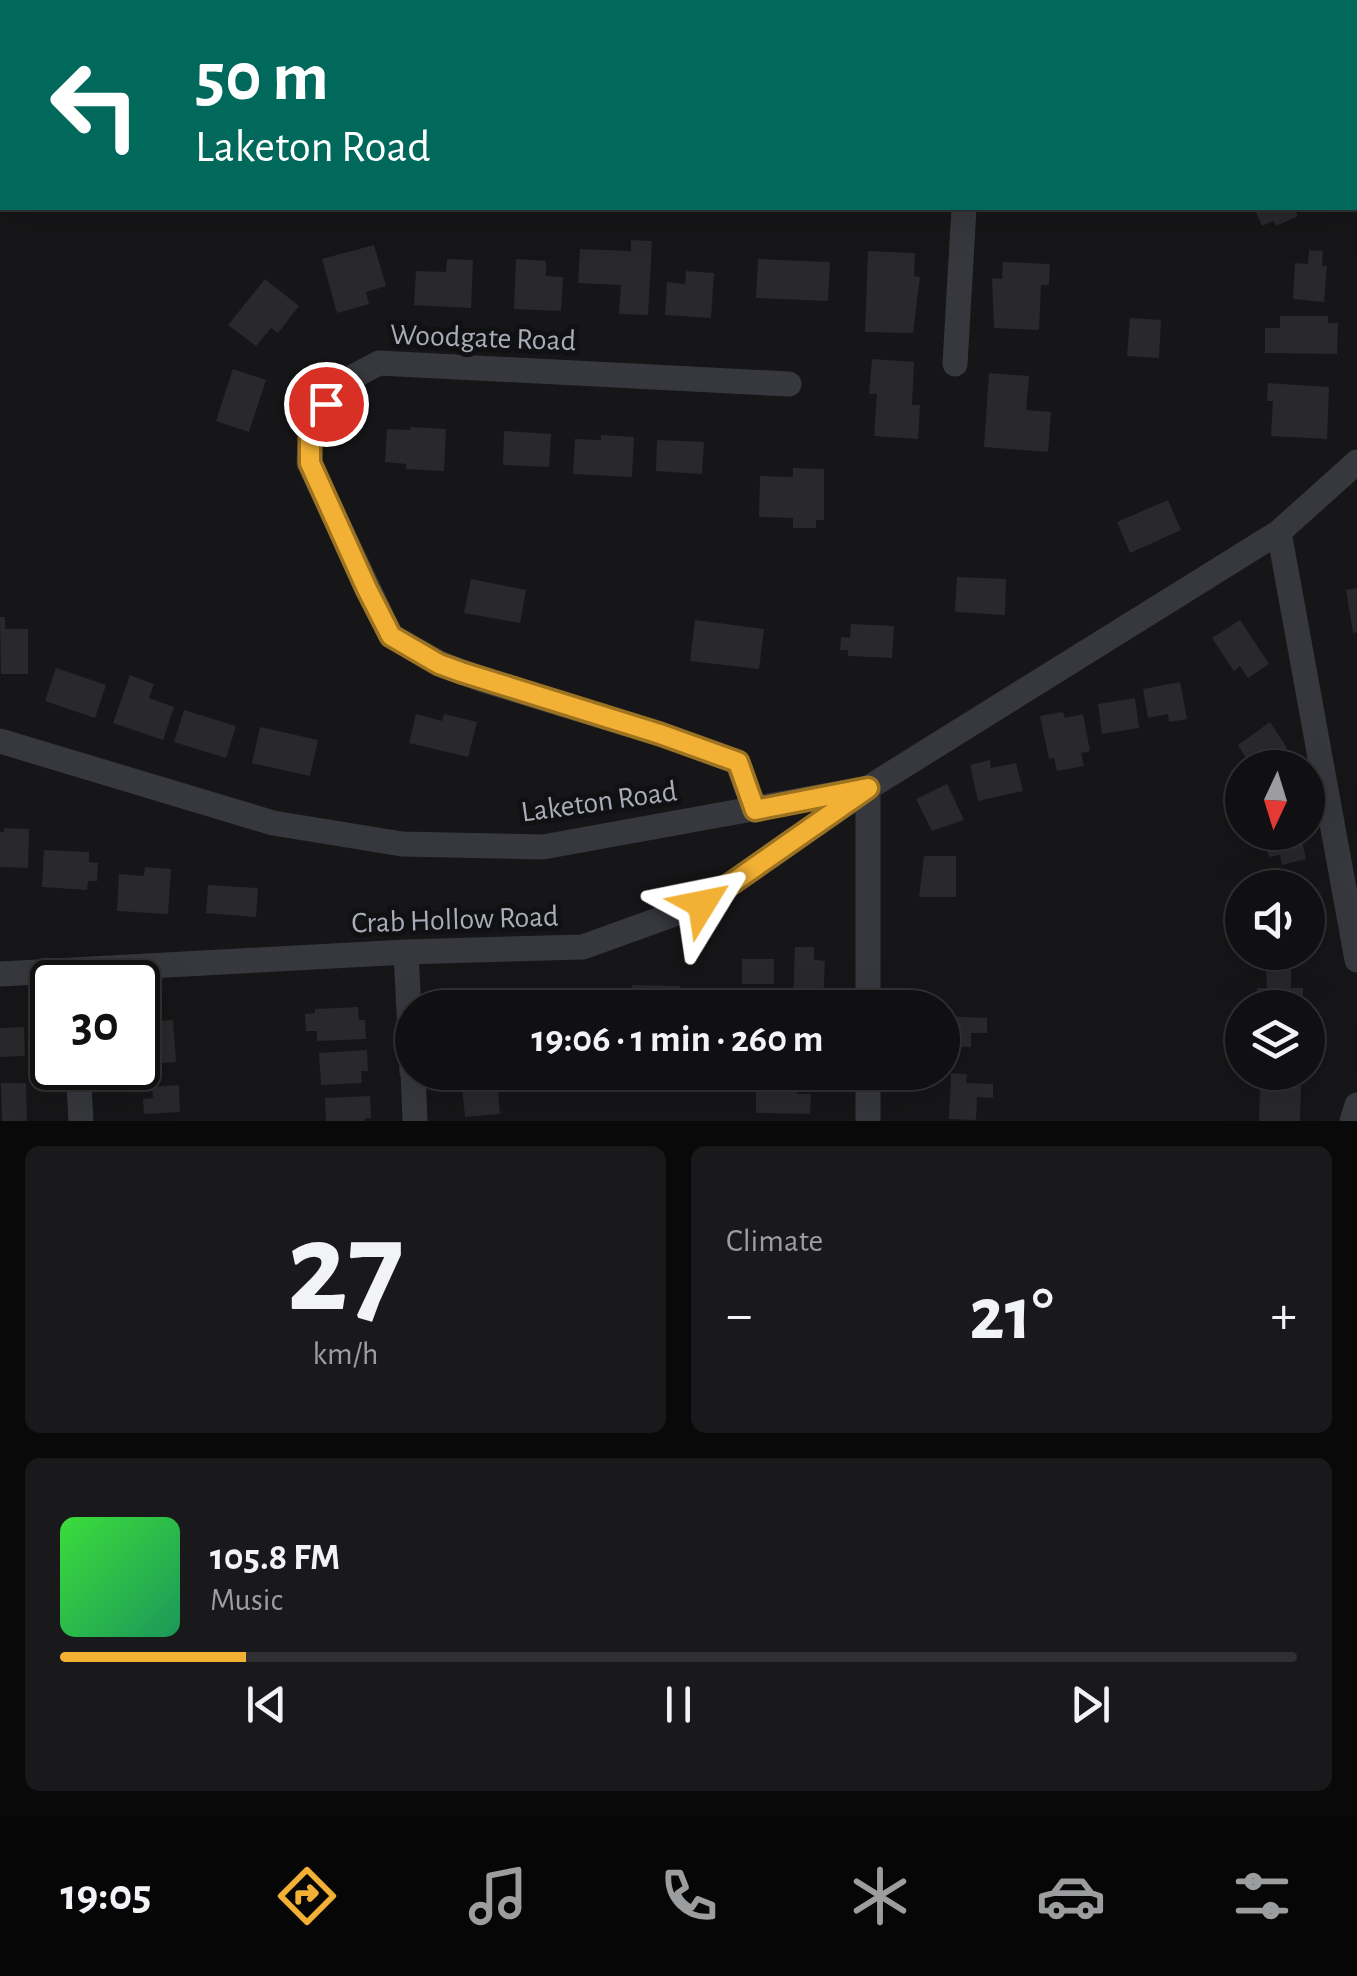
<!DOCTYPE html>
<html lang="en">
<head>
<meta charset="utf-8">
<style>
  :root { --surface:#101012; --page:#19191b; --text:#f1f3f6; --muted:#9c9d9f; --line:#303032; --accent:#f2b134 }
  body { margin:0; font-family:"Alegreya Sans",sans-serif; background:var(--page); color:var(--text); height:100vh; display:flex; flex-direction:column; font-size:38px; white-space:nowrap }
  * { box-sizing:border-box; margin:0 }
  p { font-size:32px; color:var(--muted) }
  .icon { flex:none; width:55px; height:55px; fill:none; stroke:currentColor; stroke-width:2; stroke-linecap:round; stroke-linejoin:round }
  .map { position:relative; height:1121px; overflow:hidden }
  .drawer { display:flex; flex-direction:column; gap:25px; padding:25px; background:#09090a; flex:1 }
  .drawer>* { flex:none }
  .hud { position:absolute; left:0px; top:0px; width:1358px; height:210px; box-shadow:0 10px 40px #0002,0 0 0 2px var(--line); background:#00695c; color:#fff; overflow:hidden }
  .needle { width:65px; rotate:184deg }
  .buttons { position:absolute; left:1225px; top:750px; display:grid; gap:20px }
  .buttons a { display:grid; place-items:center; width:100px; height:100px; border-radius:50%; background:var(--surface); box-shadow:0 10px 40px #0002,0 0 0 2px var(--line); font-size:50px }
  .speed { position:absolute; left:30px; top:960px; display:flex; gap:20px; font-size:50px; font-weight:700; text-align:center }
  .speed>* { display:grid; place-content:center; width:130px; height:130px; border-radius:50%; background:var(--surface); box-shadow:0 10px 40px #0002,0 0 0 2px var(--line); line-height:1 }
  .speed .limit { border:5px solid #111; border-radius:15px; background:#fff; color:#111 }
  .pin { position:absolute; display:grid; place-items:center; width:85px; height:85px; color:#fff; margin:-42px; border:5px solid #fff; border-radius:50%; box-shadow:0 2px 10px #0007 }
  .me { position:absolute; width:110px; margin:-55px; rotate:55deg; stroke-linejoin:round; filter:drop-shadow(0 0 8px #0008) }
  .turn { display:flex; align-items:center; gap:35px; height:210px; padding:0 30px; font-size:45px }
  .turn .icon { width:130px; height:130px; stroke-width:2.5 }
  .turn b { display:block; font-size:70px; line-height:85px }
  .big { font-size:75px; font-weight:600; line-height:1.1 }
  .drawer .tile { flex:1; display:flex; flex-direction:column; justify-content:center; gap:15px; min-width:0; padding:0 35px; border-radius:15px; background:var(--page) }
  .drawer .dial { align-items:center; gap:0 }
  .dial b { font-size:130px; line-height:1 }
  .song { display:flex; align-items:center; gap:30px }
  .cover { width:120px; height:120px; border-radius:15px; background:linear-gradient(135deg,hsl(120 70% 55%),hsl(150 70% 35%)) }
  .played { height:10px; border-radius:5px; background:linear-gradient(90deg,var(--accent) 15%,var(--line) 15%) }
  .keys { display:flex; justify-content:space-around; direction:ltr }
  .heat { display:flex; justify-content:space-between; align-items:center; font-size:55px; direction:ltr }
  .drawer .tiles { flex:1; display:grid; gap:25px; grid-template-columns:1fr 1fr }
  .tile:last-child { grid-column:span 2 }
  .trip { position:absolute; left:395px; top:990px; width:565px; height:100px; border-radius:50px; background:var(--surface); box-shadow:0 10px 40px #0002,0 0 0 2px var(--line); font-weight:600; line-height:100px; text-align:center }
  .dock { display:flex; height:160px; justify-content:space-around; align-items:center; background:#060607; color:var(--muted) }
  .dock .icon { width:70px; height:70px }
  .dock .active { color:var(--accent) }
  .dock b { font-size:45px; color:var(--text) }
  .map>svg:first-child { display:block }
</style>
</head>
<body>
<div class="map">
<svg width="1357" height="1121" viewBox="0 0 1357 1121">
  <rect width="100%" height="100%" fill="#161618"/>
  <path fill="#29292c" d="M1254,208H1294L1298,216L1276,226L1273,221L1262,226Z
    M631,240L652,241L648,315L619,314L621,285L578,283L580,249L631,251Z
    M374,245L386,286L366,292L369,304L337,313L322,259Z
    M1309,250L1323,251L1322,266H1327L1324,302L1293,299L1295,263L1308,264Z
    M868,251L915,253L914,276L920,277L913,333L865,332Z
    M447,259L473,260L471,308L414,305L416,271L446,272Z
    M516,259L546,261V276L563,277L561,311L514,309Z
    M758,259L830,262L828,301L756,298Z
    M1003,262L1050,264L1049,285H1041L1039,330L994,328L992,278L1002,279Z
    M686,271L714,273L711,318L665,315L667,282L685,284Z
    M265,279L299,306L278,333L271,328L256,346L228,325Z
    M1280,316H1328V323H1338L1337,354L1265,353V328H1280Z
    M1130,318L1161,320L1159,358L1127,356Z
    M872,359L914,362L912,405H920L918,439L874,436L877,394H869Z
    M233,369L266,380L249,432L216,421Z
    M989,373L1029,376L1026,410L1051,412L1048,452L984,447Z
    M1268,383L1329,387L1327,439L1271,436L1273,401H1267Z
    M411,427L446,429L444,471L406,469V464L385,462L387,429L410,430Z
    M504,431L551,434L549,467L503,465Z
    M601,435L634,437L632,477L573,474L575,439L601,440Z
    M657,440L704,442L702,474L656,471Z
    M793,468L824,469V520H816V528H793V518L759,517L760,476L793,477Z
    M1168,500L1181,530L1130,553L1117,522Z
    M957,577L1006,579L1005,615L955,612Z
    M471,579L526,590L520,623L464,613Z
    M1357,588V632L1353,633L1346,590Z
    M0,617H5V629H28V674H1Z
    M695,620L764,629L759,669L690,661Z
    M1240,620L1269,664L1248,678L1240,666L1234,671L1212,638Z
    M851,624L894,626L892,658L848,656V650H840L841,637L850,638Z
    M56,668L106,685L95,718L45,701Z
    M130,675L154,684L149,698L174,707L163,740L113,723Z
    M1180,682L1187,719L1169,722L1168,714L1148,718L1143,689Z
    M1135,698L1139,728L1102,734L1098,704Z
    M184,710L236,726L226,758L174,742Z
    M1063,712L1065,718L1083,714L1090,751L1081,753L1084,766L1057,771L1054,758L1049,759L1040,716Z
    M416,714L442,721L444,714L477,722L468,757L409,743Z
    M1270,722L1287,748L1252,768L1238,745Z
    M260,727L318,740L310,776L252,763Z
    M990,760L991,768L1016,763L1023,791L978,801L970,765Z
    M947,784L964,820L932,831L916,799Z
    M4,828L29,829L28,868L0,867V832H4Z
    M1263,832H1300L1306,859L1282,865L1280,855L1269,857Z
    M44,850L89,852V862L98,863L97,881H88L87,890L42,887Z
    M924,856H956V897H919Z
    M145,867L171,869L168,914L117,911L119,874L144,876Z
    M208,885L258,888L256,917L206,913Z
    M795,947H814V960L825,961L823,1002L793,1001Z
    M742,959H774V984H742Z
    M1266,970H1291V988H1303V1007H1257V988H1267Z
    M632,985L680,986V1008H632Z
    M574,990L600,991L599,1008H557V999H574Z
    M507,1002L508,1008H457V1004Z
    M358,1007L359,1020H365L366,1039L317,1041V1031H306L305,1014L315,1013V1009Z
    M944,1016L987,1018V1033H971V1047L944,1046Z
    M173,1020L176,1062L149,1064L146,1022Z
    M24,1027L25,1056L0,1057V1028Z
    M367,1050L368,1071H361L362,1083L321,1085L319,1053Z
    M485,1072H509L510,1089L498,1090L500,1114L465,1117L461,1075Z
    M951,1073L967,1074L966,1083L993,1084V1098L977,1097L976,1120L949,1119Z
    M756,1081H797V1094H811L810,1114L756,1113Z
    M1,1083H26L27,1121H2Z
    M179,1085L180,1112L144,1114L143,1099L153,1098L152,1087Z
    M1260,1085L1301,1086L1300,1121H1259Z
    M370,1096L371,1118H365V1121H326L325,1098Z"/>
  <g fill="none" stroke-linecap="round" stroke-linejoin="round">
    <path stroke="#37383d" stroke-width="25" d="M484,0L537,2
      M1006,2V0
      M1348,2V0
      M1355,110L1357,114
      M955,364L964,208
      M1279,532L1357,960
      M0,741L273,823L402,844L543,847L868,788L1279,532L1357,462
      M755,810L737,762L660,734L483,680L439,663L391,636L309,463L311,425L339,384L379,363L789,384
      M406,952L412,1072
      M0,974L406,952L583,947L702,904L860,794
      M868,1008V788
      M78,1068L81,1121
      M413,1072L415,1121
      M868,1121V1072
      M1352,1121L1357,1105"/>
  </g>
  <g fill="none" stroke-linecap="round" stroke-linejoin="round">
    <g stroke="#9d7322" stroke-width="25">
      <path id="route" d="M326,404L310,425V463L367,589L391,636L439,664L461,672L660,734L738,762L755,810L868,788L702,904"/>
    </g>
    <use href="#route" stroke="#f2b134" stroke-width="18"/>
  </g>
  <g text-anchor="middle" stroke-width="10" stroke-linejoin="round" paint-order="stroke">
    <g font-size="30" fill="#a8adb8" stroke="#111113">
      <text transform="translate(483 337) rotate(2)" y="10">Woodgate Road</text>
      <text transform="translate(599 801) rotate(-8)" y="10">Laketon Road</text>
      <text transform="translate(455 919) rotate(-2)" y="10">Crab Hollow Road</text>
    </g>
  </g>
</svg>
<div class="buttons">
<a><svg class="needle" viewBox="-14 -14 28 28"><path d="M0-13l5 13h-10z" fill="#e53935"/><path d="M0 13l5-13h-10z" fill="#9c9d9f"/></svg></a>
<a><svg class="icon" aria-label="sound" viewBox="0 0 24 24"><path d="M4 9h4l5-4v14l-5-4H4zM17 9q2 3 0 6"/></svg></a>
<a><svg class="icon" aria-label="layers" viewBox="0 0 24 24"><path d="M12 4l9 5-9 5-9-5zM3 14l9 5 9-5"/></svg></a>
</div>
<div class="speed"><div class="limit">30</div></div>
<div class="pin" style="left:326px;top:404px;background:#d93025"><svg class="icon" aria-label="arrive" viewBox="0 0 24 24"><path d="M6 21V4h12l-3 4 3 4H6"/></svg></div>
<svg class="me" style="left:702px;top:904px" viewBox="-20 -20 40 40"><path d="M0-17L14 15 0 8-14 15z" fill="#f2b134" stroke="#fff" stroke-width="4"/></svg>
<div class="trip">19:06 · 1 min · 260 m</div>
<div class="hud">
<div class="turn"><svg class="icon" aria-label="left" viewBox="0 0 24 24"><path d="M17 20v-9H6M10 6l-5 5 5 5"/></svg><div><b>50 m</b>Laketon Road</div></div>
</div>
</div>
<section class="drawer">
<div class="tiles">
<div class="tile dial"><b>27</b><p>km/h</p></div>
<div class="tile"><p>Climate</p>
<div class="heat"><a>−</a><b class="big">21°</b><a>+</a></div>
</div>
<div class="tile">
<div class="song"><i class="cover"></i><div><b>105.8 FM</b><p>Music</p></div></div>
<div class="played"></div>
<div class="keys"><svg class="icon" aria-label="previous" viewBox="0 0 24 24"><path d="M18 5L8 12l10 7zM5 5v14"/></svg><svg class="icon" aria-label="pause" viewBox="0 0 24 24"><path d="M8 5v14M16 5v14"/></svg><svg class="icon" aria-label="next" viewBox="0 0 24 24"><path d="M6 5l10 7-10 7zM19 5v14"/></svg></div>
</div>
</div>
</section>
<nav class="dock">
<b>19:05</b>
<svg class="icon active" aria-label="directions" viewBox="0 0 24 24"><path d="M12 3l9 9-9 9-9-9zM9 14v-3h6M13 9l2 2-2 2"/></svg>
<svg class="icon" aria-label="music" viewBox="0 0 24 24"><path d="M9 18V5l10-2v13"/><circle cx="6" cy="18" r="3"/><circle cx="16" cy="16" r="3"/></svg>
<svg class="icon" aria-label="phone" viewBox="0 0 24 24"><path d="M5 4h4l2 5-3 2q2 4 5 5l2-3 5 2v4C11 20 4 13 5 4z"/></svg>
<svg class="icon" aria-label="climate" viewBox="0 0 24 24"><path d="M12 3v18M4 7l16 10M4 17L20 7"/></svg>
<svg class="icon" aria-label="car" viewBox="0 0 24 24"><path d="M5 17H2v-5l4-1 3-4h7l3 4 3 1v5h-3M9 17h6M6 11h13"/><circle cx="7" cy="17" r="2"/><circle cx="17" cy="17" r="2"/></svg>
<svg class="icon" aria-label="filters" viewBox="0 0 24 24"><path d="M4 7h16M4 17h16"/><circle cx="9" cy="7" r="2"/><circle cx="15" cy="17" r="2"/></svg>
</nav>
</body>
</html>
